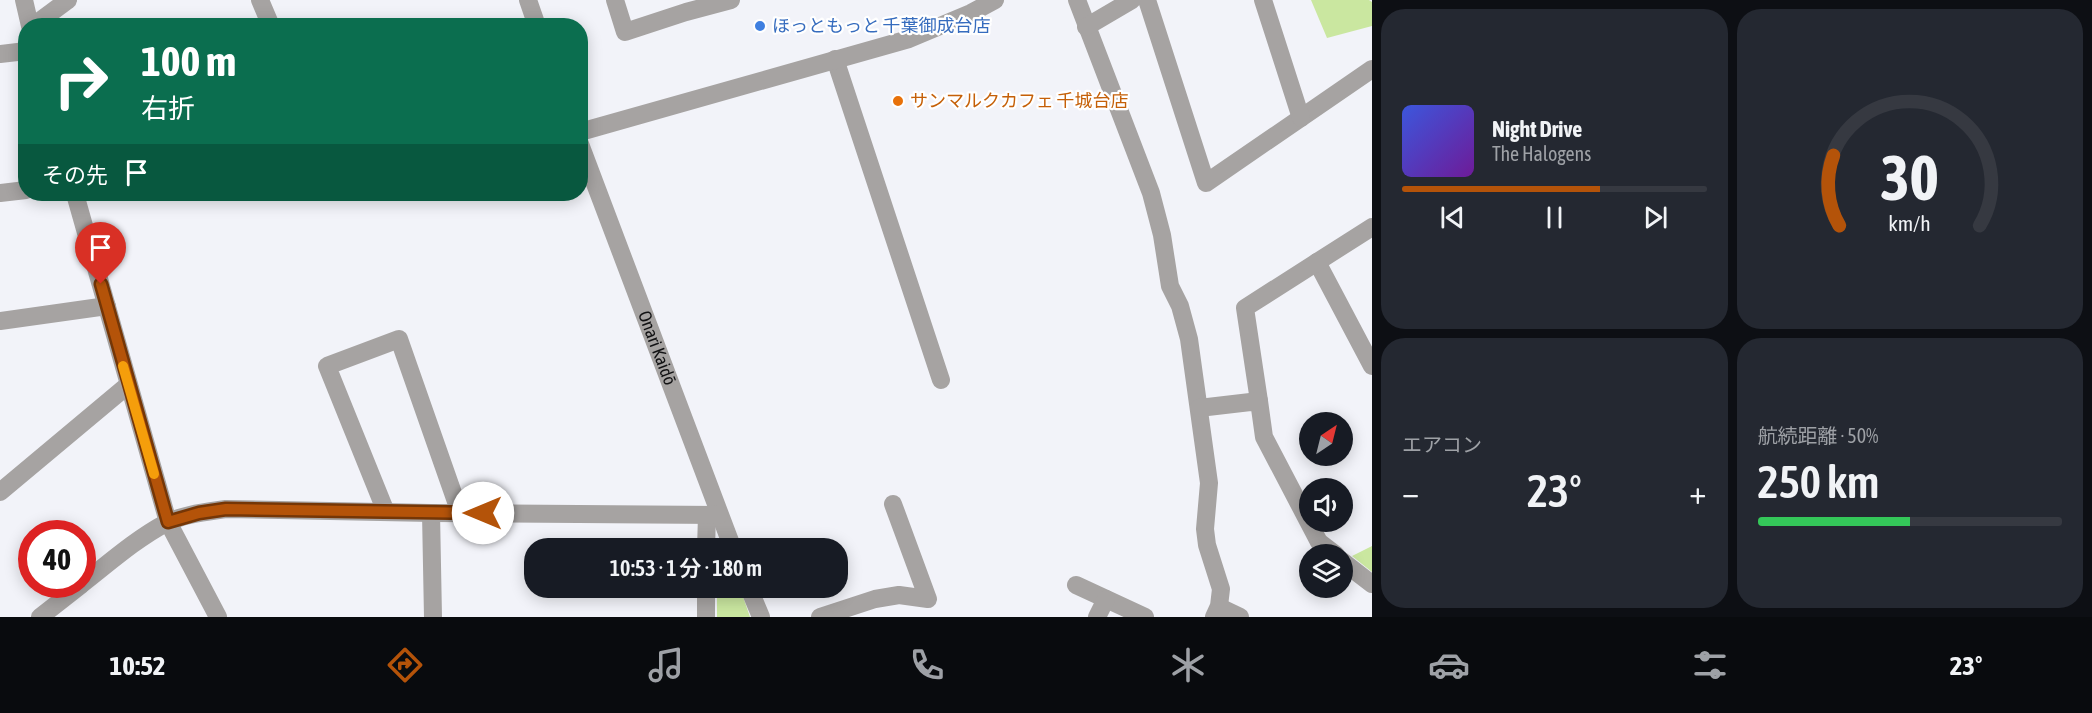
<!DOCTYPE html>
<html lang="ja">
<head>
<meta charset="utf-8">
<style>
  :root { --surface:#171b24; --page:#242831; --text:#f1f3f6; --muted:#9ea1a6; --line:#363941; --accent:#b45309 }
  body { margin:0; font-family:"Asap Condensed","Noto Sans JP",sans-serif; background:var(--page); color:var(--text); height:100vh; display:flex; flex-direction:column; font-size:22px; white-space:nowrap }
  * { box-sizing:border-box; margin:0 }
  p { font-size:20px; color:var(--muted) }
  .icon { flex:none; width:33px; height:33px; fill:none; stroke:currentColor; stroke-width:2; stroke-linecap:round; stroke-linejoin:round }
  .map { position:relative; flex:1; overflow:hidden }
  .side { display:flex; flex-direction:column; gap:9px; padding:9px; background:#0d0f14; width:720px }
  .side>* { flex:none }
  .guide { position:absolute; left:18px; top:18px; width:570px; height:183px; border-radius:24px; box-shadow:0 3px 15px #0003; background:#0b6e4f; color:#fff; overflow:hidden }
  .needle { width:39px; rotate:35deg }
  .controls { position:absolute; left:1299px; top:412px; display:grid; gap:12px }
  .controls a { display:grid; place-items:center; width:54px; height:54px; border-radius:50%; background:var(--surface); box-shadow:0 3px 15px #0003; font-size:30px }
  .speed { position:absolute; left:18px; top:520px; display:flex; gap:12px; font-size:30px; font-weight:700; text-align:center }
  .speed>* { display:grid; place-content:center; width:78px; height:78px; border-radius:50%; background:var(--surface); box-shadow:0 3px 15px #0003; line-height:1 }
  .speed .limit { border:9px solid #d22; background:#fff; color:#111 }
  .pin { position:absolute; display:grid; place-items:center; width:51px; height:51px; color:#fff; margin:-62px -26px; border-radius:50% 50% 50% 0; rotate:-45deg; box-shadow:0 0 6px #0007 }
  .pin .icon { rotate:45deg }
  .me { position:absolute; width:66px; margin:-33px; rotate:270deg; stroke-linejoin:round; filter:drop-shadow(0 0 4px #0008) }
  .turn { display:flex; align-items:center; gap:21px; height:126px; padding:0 24px; font-size:27px }
  .turn .icon { width:78px; height:78px; stroke-width:2.5 }
  .turn b { display:block; font-size:42px; line-height:51px }
  .then { display:flex; align-items:center; height:57px; padding:0 24px; background:#0003; gap:12px; font-size:22px }
  .big { font-size:45px; font-weight:600; line-height:1.1 }
  .side .card { flex:1; display:flex; flex-direction:column; justify-content:center; gap:9px; min-width:0; padding:0 21px; border-radius:24px; background:var(--page) }
  .side .dial { align-items:center; gap:0 }
  .dial svg { height:156px; overflow:visible; fill:none; stroke:var(--line); stroke-width:7; stroke-linecap:round; text-anchor:middle }
  .dial text { fill:var(--text); stroke:none }
  .song { display:flex; align-items:center; gap:18px }
  .cover { width:72px; height:72px; border-radius:9px; background:linear-gradient(135deg,hsl(230 70% 55%),hsl(280 70% 35%)) }
  .played { height:6px; border-radius:3px; background:linear-gradient(90deg,var(--accent) 65%,var(--line) 65%) }
  .keys { display:flex; justify-content:space-around; direction:ltr }
  .heat { display:flex; justify-content:space-between; align-items:center; font-size:33px; direction:ltr }
  .charge { height:9px; border-radius:4px; background:linear-gradient(90deg,#34c759 50%,var(--line) 0) }
  .side .tiles { flex:1; display:grid; gap:9px; grid-template-columns:repeat(2,1fr) }
  .trip { position:absolute; left:524px; top:538px; width:324px; height:60px; border-radius:24px; background:var(--surface); box-shadow:0 3px 15px #0003; font-weight:600; line-height:60px; text-align:center }
  .tab-bar { display:flex; height:96px; justify-content:space-around; align-items:center; background:#090b0e; color:var(--muted) }
  .tab-bar .icon { width:42px; height:42px }
  .tab-bar .selected { color:var(--accent) }
  .tab-bar b { font-size:27px; color:var(--text) }
  main { display:flex; flex:1; min-height:0 }
  .map>svg:first-child { display:block }
</style>
</head>
<body>
<main>
<div class="map">
<svg width="1372" height="617" viewBox="0 0 1372 617">
  <rect width="100%" height="100%" fill="#f2f3f9"/>
  <path fill="#cae7a0" d="M1311,0H1369L1372,2V26L1327,38Z
    M1372,546V572L1352,556Z
    M717,588H740L750,617H717Z"/>
  <g fill="none" stroke-linecap="round" stroke-linejoin="round">
    <g stroke="#a6a3a2" stroke-width="18">
      <path d="M24,0L30,26"/>
      <path d="M260,0L271,26"/>
      <path d="M528,0L537,26"/>
      <path d="M615,0L625,32L686,12L731,0"/>
      <path d="M1077,0L1151,193L1162,235L1170,286L1180,306L1189,339L1209,483L1205,529L1207,545L1221,589L1219,606L1214,617"/>
      <path d="M1147,0L1206,183L1372,69"/>
      <path d="M1263,0L1301,118"/>
      <path d="M33,26L68,0"/>
      <path d="M1086,27L1132,0"/>
      <path d="M0,54L26,51"/>
      <path d="M835,59L941,380"/>
      <path d="M580,132L909,39L971,13L995,0"/>
      <path id="s1" d="M580,144L733,549"/>
      <path d="M0,193L26,190"/>
      <path d="M75,194L168,522L218,617"/>
      <path d="M1317,262L1372,366"/>
      <path d="M0,321L107,306"/>
      <path d="M1259,401L1245,308L1372,227"/>
      <path d="M1199,408L1259,401L1264,437L1319,542L1336,555"/>
      <path d="M0,492L128,385"/>
      <path d="M386,512L327,366L399,339L460,513"/>
      <path d="M431,513L433,617"/>
      <path d="M706,549L707,515"/>
      <path d="M1342,561L1372,584"/>
      <path d="M82,584C109,563 136,539 166,523C184,514 206,512 226,509L431,513L719,515"/>
      <path d="M1076,585L1145,617"/>
      <path d="M749,588L761,617"/>
      <path d="M1219,607L1240,617"/>
      <path d="M40,617L81,585"/>
      <path d="M706,617V588"/>
      <path d="M820,617L875,599L899,595L928,599L893,504"/>
      <path d="M1097,617L1106,599"/>
    </g>
  </g>
  <g fill="none" stroke-linecap="round" stroke-linejoin="round">
    <g stroke="#753606" stroke-width="15">
      <path id="route" d="M101,284L168,522L199,513L226,509L483,513"/>
    </g>
    <use href="#route" stroke="#b45309" stroke-width="10"/>
    <path stroke="#f59e0b" stroke-width="10" d="M123,366L154,474"/>
  </g>
  <circle fill="#3f7fe0" stroke="#fff" stroke-width="2" cx="760" cy="26" r="6"/>
  <circle fill="#e8710a" stroke="#fff" stroke-width="2" cx="898" cy="101" r="6"/>
  <g text-anchor="middle" stroke-width="4.5" stroke-linejoin="round" paint-order="stroke">
    <g font-size="18" fill="#366cbe" stroke="#fff" text-anchor="start">
      <text x="772" y="32">ほっともっと 千葉御成台店</text>
    </g>
    <g font-size="18" fill="#c56008" stroke="#fff" text-anchor="start">
      <text x="910" y="107">サンマルクカフェ 千城台店</text>
    </g>
    <g font-size="18" fill="#121214" stroke="#fff">
      <text dy="6" stroke="none"><textPath href="#s1" startOffset="218">Onari Kaidō</textPath></text>
    </g>
  </g>
</svg>
<div class="controls">
<a><svg class="needle" viewBox="-14 -14 28 28"><path d="M0-13l5 13h-10z" fill="#e53935"/><path d="M0 13l5-13h-10z" fill="#9ea1a6"/></svg></a>
<a><svg class="icon" aria-label="sound" viewBox="0 0 24 24"><path d="M4 9h4l5-4v14l-5-4H4zM17 9q2 3 0 6"/></svg></a>
<a><svg class="icon" aria-label="layers" viewBox="0 0 24 24"><path d="M12 4l9 5-9 5-9-5zM3 14l9 5 9-5"/></svg></a>
</div>
<div class="speed"><div class="limit">40</div></div>
<div class="pin" style="left:101px;top:284px;background:#d93025"><svg class="icon" aria-label="arrive" viewBox="0 0 24 24"><path d="M6 21V4h12l-3 4 3 4H6"/></svg></div>
<svg class="me" style="left:483px;top:513px" viewBox="-20 -20 40 40"><circle r="19" fill="#fff"/><path d="M0-13L10 11 0 6-10 11z" fill="#b45309"/></svg>
<div class="trip">10:53 · 1 分 · 180 m</div>
<div class="guide">
<div class="turn"><svg class="icon" aria-label="right" viewBox="0 0 24 24"><path d="M7 20v-9h11M14 6l5 5-5 5"/></svg><div><b>100 m</b>右折</div></div>
<div class="then">その先<svg class="icon" aria-label="arrive" viewBox="0 0 24 24"><path d="M6 21V4h12l-3 4 3 4H6"/></svg></div>
</div>
</div>
<section class="side">
<div class="tiles">
<div class="card">
<div class="song"><i class="cover"></i><div><b>Night Drive</b><p>The Halogens</p></div></div>
<div class="played"></div>
<div class="keys"><svg class="icon" aria-label="previous" viewBox="0 0 24 24"><path d="M18 5L8 12l10 7zM5 5v14"/></svg><svg class="icon" aria-label="pause" viewBox="0 0 24 24"><path d="M8 5v14M16 5v14"/></svg><svg class="icon" aria-label="next" viewBox="0 0 24 24"><path d="M6 5l10 7-10 7zM19 5v14"/></svg></div>
</div>
<div class="card dial"><svg viewBox="0 0 100 80">
<path d="M14 69A42 42 0 1 1 86 69"/>
<path d="M14 69A42 42 0 0 1 11 33" stroke="#b45309"/>
<text x="50" y="56" font-size="32" font-weight="700">30</text>
<text x="50" y="72" font-size="11">km/h</text>
</svg></div>
<div class="card"><p>エアコン</p>
<div class="heat"><a>−</a><b class="big">23°</b><a>+</a></div>
</div>
<div class="card"><p>航続距離 · 50%</p><b class="big">250 km</b><div class="charge"></div></div>
</div>
</section>
</main>
<nav class="tab-bar">
<b>10:52</b>
<svg class="icon selected" aria-label="directions" viewBox="0 0 24 24"><path d="M12 3l9 9-9 9-9-9zM9 14v-3h6M13 9l2 2-2 2"/></svg>
<svg class="icon" aria-label="music" viewBox="0 0 24 24"><path d="M9 18V5l10-2v13"/><circle cx="6" cy="18" r="3"/><circle cx="16" cy="16" r="3"/></svg>
<svg class="icon" aria-label="phone" viewBox="0 0 24 24"><path d="M5 4h4l2 5-3 2q2 4 5 5l2-3 5 2v4C11 20 4 13 5 4z"/></svg>
<svg class="icon" aria-label="climate" viewBox="0 0 24 24"><path d="M12 3v18M4 7l16 10M4 17L20 7"/></svg>
<svg class="icon" aria-label="car" viewBox="0 0 24 24"><path d="M5 17H2v-5l4-1 3-4h7l3 4 3 1v5h-3M9 17h6M6 11h13"/><circle cx="7" cy="17" r="2"/><circle cx="17" cy="17" r="2"/></svg>
<svg class="icon" aria-label="filters" viewBox="0 0 24 24"><path d="M4 7h16M4 17h16"/><circle cx="9" cy="7" r="2"/><circle cx="15" cy="17" r="2"/></svg>
<b>23°</b>
</nav>
</body>
</html>
